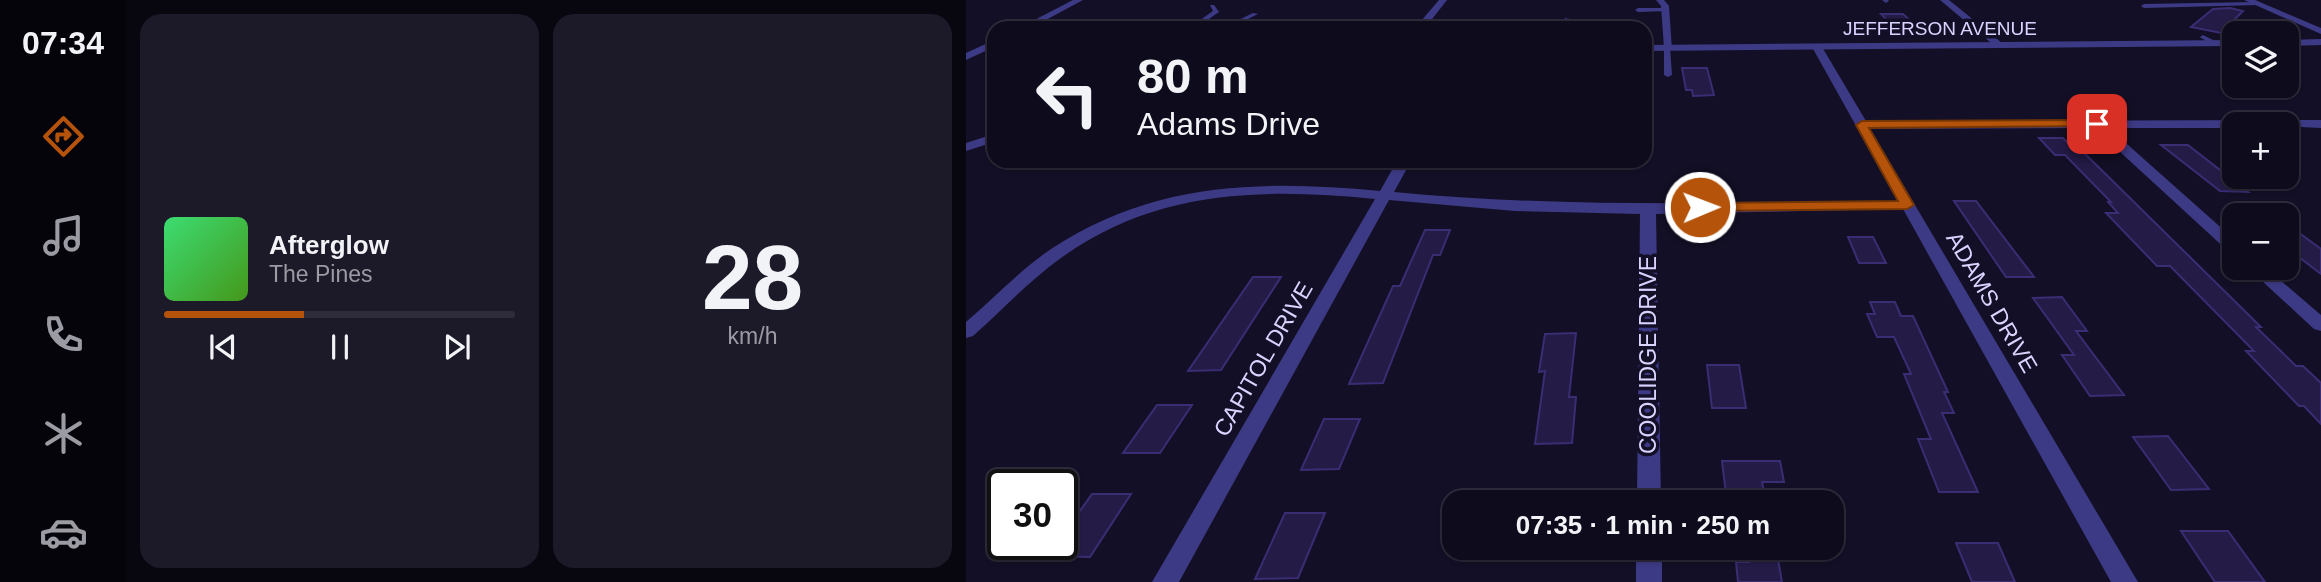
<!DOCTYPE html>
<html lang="en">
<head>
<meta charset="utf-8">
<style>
  :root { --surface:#0e0b1c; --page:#1c1929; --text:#f1f3f6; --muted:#9b9ba3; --line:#2e2b3b; --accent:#b45309 }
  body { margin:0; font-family:Helvetica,sans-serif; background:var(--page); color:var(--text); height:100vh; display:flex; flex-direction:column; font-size:26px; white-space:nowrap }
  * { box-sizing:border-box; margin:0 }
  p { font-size:23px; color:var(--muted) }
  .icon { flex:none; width:38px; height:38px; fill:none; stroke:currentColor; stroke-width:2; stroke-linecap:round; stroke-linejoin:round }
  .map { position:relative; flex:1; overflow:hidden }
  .side { display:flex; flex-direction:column; gap:14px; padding:14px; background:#08060f; width:840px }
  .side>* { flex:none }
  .top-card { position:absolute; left:21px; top:21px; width:665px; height:147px; border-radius:21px; box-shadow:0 2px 5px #0004,0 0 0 2px var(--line); background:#0e0b1c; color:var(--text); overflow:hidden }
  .controls { position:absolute; left:1256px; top:21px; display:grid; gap:14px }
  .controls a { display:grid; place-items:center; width:77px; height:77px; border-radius:14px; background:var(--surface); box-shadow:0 2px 5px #0004,0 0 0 2px var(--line); font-size:35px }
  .speed { position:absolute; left:21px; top:469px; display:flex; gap:14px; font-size:35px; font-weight:700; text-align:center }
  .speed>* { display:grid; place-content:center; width:91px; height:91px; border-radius:50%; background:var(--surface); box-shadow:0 2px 5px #0004,0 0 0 2px var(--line); line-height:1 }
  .speed .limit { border:4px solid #111; border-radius:10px; background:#fff; color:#111 }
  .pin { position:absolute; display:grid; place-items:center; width:60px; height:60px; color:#fff; margin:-30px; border-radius:14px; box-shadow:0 4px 10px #0006 }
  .me { position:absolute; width:77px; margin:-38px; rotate:89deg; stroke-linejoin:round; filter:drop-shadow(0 0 5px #0008) }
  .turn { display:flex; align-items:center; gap:24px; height:147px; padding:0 35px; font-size:32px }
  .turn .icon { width:91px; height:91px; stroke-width:2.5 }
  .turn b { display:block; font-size:49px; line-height:60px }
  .side .tile { flex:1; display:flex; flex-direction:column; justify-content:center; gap:10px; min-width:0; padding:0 24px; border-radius:21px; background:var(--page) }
  .side .dial { align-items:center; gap:0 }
  .dial b { font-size:91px; line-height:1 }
  .song { display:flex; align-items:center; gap:21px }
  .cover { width:84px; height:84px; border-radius:10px; background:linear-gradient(135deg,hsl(140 70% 55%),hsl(100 70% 35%)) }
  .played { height:7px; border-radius:4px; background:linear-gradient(90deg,var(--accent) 40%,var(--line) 40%) }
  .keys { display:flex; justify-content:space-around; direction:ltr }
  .side .tiles { flex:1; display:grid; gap:14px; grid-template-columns:repeat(2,1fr) }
  .trip { position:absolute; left:476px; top:490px; width:402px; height:70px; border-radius:21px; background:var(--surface); box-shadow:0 2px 5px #0004,0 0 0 2px var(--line); font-weight:700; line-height:70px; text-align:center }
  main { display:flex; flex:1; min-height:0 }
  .tabs { display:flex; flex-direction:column; width:126px; justify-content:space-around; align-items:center; background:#06040b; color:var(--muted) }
  .tabs .icon { width:49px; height:49px }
  .tabs .current { color:var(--accent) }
  .tabs b { font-size:32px; color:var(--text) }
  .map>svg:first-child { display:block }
</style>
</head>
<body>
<main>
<nav class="tabs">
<b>07:34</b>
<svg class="icon current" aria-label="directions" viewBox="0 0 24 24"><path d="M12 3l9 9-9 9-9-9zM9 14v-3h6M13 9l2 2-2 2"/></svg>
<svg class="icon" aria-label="music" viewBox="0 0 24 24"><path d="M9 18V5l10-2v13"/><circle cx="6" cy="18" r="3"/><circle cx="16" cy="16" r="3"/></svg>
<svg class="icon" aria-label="phone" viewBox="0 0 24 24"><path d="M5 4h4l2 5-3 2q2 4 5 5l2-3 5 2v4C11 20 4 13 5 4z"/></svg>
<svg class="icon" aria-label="climate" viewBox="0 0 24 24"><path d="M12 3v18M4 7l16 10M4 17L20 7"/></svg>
<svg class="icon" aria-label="car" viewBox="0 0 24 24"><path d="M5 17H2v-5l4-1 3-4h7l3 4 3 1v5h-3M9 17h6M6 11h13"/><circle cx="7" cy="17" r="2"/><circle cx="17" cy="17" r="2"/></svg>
</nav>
<section class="side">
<div class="tiles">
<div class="tile">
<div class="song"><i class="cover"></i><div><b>Afterglow</b><p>The Pines</p></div></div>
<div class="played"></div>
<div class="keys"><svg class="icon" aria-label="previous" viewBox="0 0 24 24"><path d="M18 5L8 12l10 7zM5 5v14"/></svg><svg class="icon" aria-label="pause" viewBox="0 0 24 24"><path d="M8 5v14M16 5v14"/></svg><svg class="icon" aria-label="next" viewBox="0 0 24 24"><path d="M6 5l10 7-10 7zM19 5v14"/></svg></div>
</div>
<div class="tile dial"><b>28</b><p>km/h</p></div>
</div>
</section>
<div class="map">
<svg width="1355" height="582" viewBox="0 0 1355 582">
  <rect width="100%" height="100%" fill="#130f26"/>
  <path fill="#241b47" stroke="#3b2d73" stroke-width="2" d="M1264,8L1277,11L1255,33L1225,27L1247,9Z
    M915,14H937L957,32H932Z
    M716,68H741L748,95L727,96L726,90H720Z
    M1073,138H1097L1105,146L1108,143L1295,327H1290L1330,366H1337L1355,383V424L1338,406H1333L1280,351H1288L1204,266H1191L1140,213H1152L1142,202H1145L1099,155H1089Z
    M1195,145H1222L1282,192L1254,191Z
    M988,201H1010L1068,277H1040Z
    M1321,224L1355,249V274L1321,248Z
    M459,230H484L474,255H467L417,383L383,384L427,286H434Z
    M882,237H907L920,263H893Z
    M287,277H315L255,370L222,371Z
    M1096,297L1121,331H1110L1158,395L1124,396L1096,355H1108L1067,298Z
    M904,302H929L935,316H947L982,392H978L988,413H976L1012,492H973L952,439H965L938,374H945L928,337H911L901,314H909Z
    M610,333L603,397H610L606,443L569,444L579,371L573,372L579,334Z
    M741,365H773L780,408H746Z
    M191,405H226L194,453H157Z
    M358,419H394L373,469L335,470Z
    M1202,436L1243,489L1205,490L1167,437Z
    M756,461H814L818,482H796L800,502H761Z
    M126,494H165L124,557L82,556L90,544H96V536Z
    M319,513H359L332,578L289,579Z
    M1215,531H1262L1299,582H1249Z
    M990,543H1032L1049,582H1006Z
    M781,548H810L816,582H772L770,562H783Z"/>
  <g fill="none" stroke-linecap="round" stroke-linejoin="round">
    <path fill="#3d3a85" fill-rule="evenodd" d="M916,0H922L923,1L920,3Z
      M1290,2L1292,5L1178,8L1175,6L1178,4Z
      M244,5H248L253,12L230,28H223L247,11Z
      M699,8L701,11L672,12L669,10L672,8Z
      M287,13L292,14L264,28H256Z
      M599,18L604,19L602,28H596Z
      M1237,35L1253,43L1254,44L1249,45L1235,38L1234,37Z
      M701,46L704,48L706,75L702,77L698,75V48Z"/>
    <path fill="#3d3a85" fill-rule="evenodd" d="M473,0H481L459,28H449Z
      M690,0H698L703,6L706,50L698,48L695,6Z
      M974,0H983L1036,43V47H1030Z
      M1278,0H1289L1355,28V34Z
      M851,44L856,47L900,121L1355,120V128L1269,124V128H1143L1269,240V254L1263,252L1128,128L904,129L1172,582H1145L937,209L690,214L695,502H671L674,214L549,211L423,200L213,582H186L409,199C297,188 190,189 95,258C63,281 36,310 7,336L0,338V322C28,298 54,270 85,249C188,181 295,180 414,191L431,161H445L428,192C596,208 763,203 932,201L846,47Z
      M28,134V142L0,151V143Z
      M1282,268H1300L1355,315V331L1348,329Z
      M670,548H696V582H670Z"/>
    <path fill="#3d3a85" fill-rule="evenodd" d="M107,0H117L65,28H53Z
      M1355,39V45L1321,46V40Z
      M28,40V47L0,60V53Z
      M1269,40V46L679,51V45Z"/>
  </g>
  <path fill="#b45309" stroke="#753606" stroke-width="2" d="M1131,120L1137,124L1135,126L903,128L948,205L941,209L734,211L727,207L734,203L932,201L890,125L896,121Z"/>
  <g text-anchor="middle" stroke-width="7" stroke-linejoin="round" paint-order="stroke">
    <g font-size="19" fill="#d9d4ff" stroke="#130f26">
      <text x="974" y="35">JEFFERSON AVENUE</text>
    </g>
    <g font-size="23" fill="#d9d4ff" stroke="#130f26">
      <text transform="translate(1026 302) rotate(60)" y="8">ADAMS DRIVE</text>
      <text transform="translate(682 355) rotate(-90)" y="8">COOLIDGE DRIVE</text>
      <text transform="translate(297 359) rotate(-60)" y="8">CAPITOL DRIVE</text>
    </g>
  </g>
</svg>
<div class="controls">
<a><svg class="icon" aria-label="layers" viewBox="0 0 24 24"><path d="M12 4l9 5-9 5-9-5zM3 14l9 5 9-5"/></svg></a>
<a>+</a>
<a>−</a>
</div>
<div class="speed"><div class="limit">30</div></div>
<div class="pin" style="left:1131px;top:124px;background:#d93025"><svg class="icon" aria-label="arrive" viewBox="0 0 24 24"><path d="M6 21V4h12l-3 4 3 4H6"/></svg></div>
<svg class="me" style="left:734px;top:207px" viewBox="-20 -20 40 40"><circle r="17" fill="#b45309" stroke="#fff" stroke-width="3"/><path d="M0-11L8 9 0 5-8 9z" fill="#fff"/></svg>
<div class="trip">07:35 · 1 min · 250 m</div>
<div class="top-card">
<div class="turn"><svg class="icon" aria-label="left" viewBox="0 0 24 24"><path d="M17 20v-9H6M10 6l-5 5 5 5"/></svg><div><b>80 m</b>Adams Drive</div></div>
</div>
</div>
</main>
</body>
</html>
